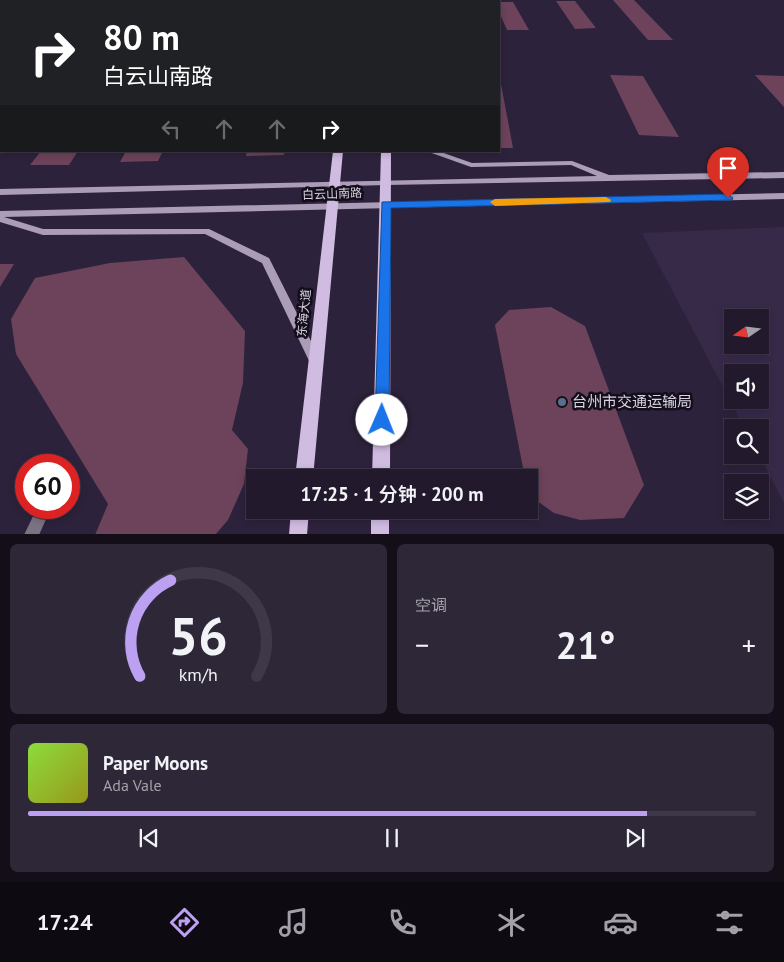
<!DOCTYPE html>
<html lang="zh">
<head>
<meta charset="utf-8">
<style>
  :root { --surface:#221a2c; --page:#2e2738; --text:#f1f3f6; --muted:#a2a1a9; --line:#3f3848; --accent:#bca0f2 }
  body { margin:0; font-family:"PT Sans","Noto Sans SC",sans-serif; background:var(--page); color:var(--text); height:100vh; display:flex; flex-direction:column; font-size:19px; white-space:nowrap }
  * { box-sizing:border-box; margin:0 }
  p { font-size:16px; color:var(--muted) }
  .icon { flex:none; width:28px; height:28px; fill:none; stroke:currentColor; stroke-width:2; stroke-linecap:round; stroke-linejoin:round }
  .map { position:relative; height:534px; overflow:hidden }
  .drawer { display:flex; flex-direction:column; gap:10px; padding:10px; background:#130e18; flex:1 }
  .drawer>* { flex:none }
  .banner { position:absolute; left:0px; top:0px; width:500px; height:152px; box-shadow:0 2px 8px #0003,0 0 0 1px var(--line); background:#202124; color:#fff; overflow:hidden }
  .needle { width:32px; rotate:256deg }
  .controls { position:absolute; left:724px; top:309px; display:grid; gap:10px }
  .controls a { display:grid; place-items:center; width:45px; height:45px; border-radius:0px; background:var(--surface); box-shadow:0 2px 8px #0003,0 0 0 1px var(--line); font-size:25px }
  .speed { position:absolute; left:15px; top:454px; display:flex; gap:10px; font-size:25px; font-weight:700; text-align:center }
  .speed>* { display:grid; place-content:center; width:65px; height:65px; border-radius:50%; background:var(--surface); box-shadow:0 2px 8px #0003,0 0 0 1px var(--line); line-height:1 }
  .speed .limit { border:8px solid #d22; background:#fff; color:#111 }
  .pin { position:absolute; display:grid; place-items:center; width:42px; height:42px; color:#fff; margin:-51px -21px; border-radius:50% 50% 50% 0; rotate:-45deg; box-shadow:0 0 5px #0007 }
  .pin .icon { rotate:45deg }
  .me { position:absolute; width:55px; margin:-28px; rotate:1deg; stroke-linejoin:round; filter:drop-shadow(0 0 4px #0008) }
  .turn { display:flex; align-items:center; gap:18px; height:105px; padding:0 20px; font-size:22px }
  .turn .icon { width:65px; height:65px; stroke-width:2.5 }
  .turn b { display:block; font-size:35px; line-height:42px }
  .lanes { display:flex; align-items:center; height:48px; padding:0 20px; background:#0003; justify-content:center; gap:25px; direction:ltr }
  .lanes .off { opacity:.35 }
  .big { font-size:38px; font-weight:600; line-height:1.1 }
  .drawer .widget { flex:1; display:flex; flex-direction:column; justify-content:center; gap:8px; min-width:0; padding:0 18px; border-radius:8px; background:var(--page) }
  .drawer .dial { align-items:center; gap:0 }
  .dial svg { height:130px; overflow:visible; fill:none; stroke:var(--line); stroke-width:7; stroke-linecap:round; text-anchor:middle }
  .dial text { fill:var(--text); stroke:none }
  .song { display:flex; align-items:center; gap:15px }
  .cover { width:60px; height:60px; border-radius:8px; background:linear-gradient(135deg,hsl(90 70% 55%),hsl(60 70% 35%)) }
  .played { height:5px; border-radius:2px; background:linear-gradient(90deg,var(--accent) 85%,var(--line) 85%) }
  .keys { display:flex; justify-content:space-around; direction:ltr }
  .heat { display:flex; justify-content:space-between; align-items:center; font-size:28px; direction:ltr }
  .drawer .tiles { flex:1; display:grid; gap:10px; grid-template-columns:1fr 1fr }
  .widget:last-child { grid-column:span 2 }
  .trip { position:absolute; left:246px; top:469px; width:292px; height:50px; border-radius:0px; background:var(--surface); box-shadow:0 2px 8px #0003,0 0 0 1px var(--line); font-weight:600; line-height:50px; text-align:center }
  .dock { display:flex; height:80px; justify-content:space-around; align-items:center; background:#0e0a12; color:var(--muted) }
  .dock .icon { width:35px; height:35px }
  .dock .on { color:var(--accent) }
  .dock b { font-size:22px; color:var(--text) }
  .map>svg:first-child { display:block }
</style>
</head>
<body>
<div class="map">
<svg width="784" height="535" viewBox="0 0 784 535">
  <rect width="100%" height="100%" fill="#2d223b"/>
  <path fill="#372a49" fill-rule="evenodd" d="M784,227V503L759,455L760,428L744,427L642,233ZM732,318H760V345H732ZM732,372H760V400H732Z"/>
  <path fill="#6c435a" d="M613,0H634L673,40H648Z
    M556,1H575L596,28L575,29Z
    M499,2H513L529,30H507L499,12Z
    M610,75L643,76L679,137L639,135Z
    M755,75L784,76V107Z
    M499,84H501L513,148H499Z
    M41,151H78L69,165H30Z
    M126,151H163L158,161L120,162Z
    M247,151H285L284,155L246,156Z
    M184,257L245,331L243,383L232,430L248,449L244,484L228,520L215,535H95L108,504L16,354L11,319L35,278L110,263Z
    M0,264H14L0,287Z
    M551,307L585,326L644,485L624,518L580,520L554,513L530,496V478H525L495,325L509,310Z"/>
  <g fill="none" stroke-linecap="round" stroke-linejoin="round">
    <path fill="#7b7284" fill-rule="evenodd" d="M333,0H339V1H334Z
      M0,2L1,3V5L0,6Z
      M37,508H51L39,535H24Z"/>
    <path fill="#ab9cb8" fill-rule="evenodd" d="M426,151H438L472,163L572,161L609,175L784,172V178L387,185L0,195V189L597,176L571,165L471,167Z
      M784,193V199L4,217L43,229H209L269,258L322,363L320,367L316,368L312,367L262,263L205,234L43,235L0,222V211Z"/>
    <path fill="#d0bce1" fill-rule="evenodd" d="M354,0H360V1H354Z
      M385,0H391V1H385Z
      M333,151H343L313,478H295Z
      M381,151H391L390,478H372Z
      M291,510H309L307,535H289Z
      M371,510H389V535H371Z"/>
  </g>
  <path fill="#1a73e8" stroke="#114b97" d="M728,194L733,198L732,200L391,208L389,420L387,425L382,427L377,425L375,420L382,202Z"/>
  <path fill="#f59e0b" d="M606,197L611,200L610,202L495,206L490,202L495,199Z"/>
  <circle fill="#5c6f8a" stroke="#130e1a" stroke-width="2" cx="562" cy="402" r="5"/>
  <g text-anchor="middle" stroke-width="5" stroke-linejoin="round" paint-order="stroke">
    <g font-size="12" fill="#d8d2e3" stroke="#130e1a">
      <text transform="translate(332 194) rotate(-2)" y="4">白云山南路</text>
      <text transform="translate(304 313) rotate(-84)" y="4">东海大道</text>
    </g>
    <g font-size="15" fill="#d8d2e3" stroke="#130e1a" text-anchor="start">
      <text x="572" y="407">台州市交通运输局</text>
    </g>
  </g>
</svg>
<div class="controls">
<a><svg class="needle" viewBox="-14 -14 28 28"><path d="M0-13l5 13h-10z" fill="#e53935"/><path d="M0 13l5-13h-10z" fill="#a2a1a9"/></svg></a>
<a><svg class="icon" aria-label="sound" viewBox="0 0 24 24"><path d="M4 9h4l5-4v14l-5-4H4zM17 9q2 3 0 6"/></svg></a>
<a><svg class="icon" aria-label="search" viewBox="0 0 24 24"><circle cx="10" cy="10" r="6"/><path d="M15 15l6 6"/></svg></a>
<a><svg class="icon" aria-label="layers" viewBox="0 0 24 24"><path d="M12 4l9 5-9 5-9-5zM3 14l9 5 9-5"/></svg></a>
</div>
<div class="speed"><div class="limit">60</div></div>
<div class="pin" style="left:728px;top:198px;background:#d93025"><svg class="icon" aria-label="arrive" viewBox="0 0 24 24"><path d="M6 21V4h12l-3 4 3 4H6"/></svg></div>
<svg class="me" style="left:382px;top:420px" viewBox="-20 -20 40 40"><circle r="19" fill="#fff"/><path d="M0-13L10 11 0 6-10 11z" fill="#1a73e8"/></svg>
<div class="trip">17:25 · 1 分钟 · 200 m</div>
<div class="banner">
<div class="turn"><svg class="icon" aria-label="right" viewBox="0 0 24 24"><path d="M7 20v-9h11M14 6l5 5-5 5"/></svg><div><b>80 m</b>白云山南路</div></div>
<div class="lanes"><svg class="icon off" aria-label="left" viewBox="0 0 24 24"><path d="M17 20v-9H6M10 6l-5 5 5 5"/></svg><svg class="icon off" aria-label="ahead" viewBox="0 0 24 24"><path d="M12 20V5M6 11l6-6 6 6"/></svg><svg class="icon off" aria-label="ahead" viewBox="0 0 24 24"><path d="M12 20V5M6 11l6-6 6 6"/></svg><svg class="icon" aria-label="right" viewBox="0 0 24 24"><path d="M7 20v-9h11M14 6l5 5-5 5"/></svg></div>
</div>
</div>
<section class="drawer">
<div class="tiles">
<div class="widget dial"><svg viewBox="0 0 100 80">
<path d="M14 69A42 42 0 1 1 86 69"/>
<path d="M14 69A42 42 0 0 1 33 10" stroke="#bca0f2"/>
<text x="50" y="56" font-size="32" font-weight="700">56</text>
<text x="50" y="72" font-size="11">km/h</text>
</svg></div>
<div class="widget"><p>空调</p>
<div class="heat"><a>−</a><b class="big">21°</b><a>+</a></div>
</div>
<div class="widget">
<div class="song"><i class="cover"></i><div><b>Paper Moons</b><p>Ada Vale</p></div></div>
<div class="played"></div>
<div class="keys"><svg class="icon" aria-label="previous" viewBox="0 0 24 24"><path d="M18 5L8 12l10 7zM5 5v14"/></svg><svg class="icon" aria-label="pause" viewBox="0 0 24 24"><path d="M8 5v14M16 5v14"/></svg><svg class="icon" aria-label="next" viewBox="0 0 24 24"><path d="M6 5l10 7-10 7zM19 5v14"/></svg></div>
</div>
</div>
</section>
<nav class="dock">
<b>17:24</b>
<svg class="icon on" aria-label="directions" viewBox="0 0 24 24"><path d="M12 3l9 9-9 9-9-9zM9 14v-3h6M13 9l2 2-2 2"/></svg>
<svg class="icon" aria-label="music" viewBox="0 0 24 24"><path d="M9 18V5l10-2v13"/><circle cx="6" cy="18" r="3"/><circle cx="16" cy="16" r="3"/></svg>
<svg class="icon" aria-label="phone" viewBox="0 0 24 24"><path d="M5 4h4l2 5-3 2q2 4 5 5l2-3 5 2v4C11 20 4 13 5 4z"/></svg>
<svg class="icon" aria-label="climate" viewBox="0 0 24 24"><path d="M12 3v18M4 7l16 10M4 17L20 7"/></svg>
<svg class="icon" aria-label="car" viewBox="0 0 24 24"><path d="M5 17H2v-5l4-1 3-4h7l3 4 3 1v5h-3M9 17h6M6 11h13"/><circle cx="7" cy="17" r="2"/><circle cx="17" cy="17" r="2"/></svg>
<svg class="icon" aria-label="filters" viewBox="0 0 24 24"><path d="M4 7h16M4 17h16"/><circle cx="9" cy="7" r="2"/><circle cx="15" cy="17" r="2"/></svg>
</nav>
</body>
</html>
